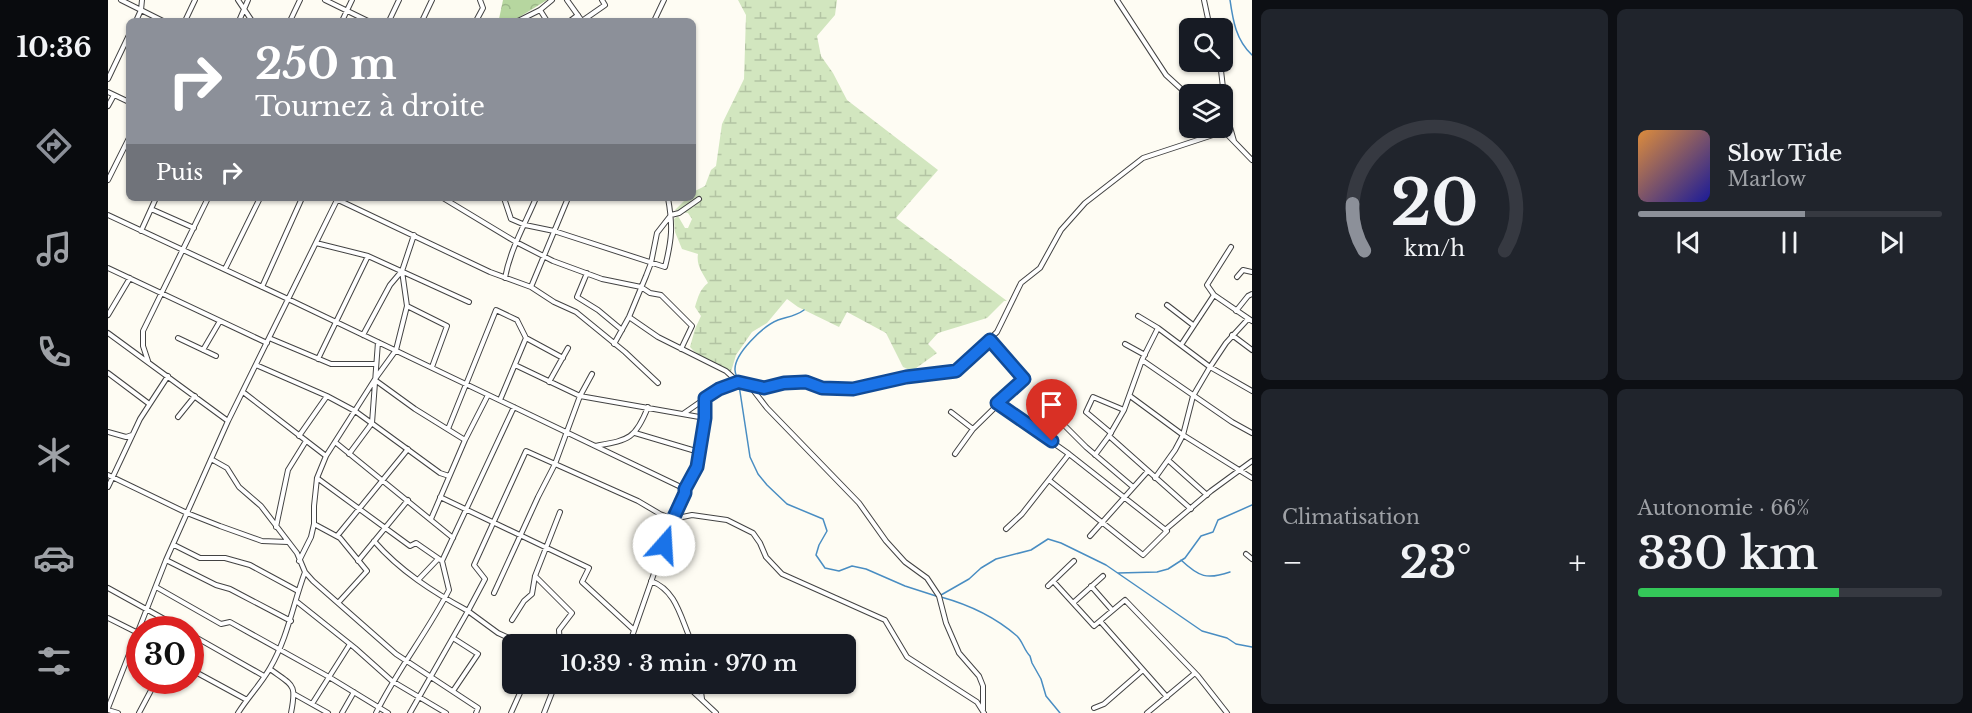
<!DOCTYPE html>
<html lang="fr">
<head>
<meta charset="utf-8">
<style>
  :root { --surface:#171b24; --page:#20242c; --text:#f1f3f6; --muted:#9ea1a6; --line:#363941; --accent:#8c9099 }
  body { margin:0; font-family:"Libre Baskerville",serif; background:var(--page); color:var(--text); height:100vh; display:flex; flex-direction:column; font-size:22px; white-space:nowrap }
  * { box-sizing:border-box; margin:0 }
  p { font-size:20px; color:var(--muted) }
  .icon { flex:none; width:33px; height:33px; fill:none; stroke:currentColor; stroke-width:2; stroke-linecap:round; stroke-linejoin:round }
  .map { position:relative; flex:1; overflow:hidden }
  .panel { display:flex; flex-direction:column; gap:9px; padding:9px; background:#0d0f14; width:720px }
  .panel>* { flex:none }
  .banner { position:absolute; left:18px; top:18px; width:570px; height:183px; border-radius:9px; box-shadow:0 2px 4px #0004; background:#8c9099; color:#fff; overflow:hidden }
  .fabs { position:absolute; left:1071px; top:18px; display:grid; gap:12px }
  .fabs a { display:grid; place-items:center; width:54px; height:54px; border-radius:9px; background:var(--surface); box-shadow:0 2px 4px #0004; font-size:30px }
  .speed { position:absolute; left:18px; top:616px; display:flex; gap:12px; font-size:30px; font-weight:700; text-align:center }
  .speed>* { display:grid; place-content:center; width:78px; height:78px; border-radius:50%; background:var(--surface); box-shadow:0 2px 4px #0004; line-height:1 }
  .speed .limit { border:9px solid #d22; background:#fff; color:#111 }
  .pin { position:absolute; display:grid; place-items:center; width:51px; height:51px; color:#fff; margin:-62px -26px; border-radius:50% 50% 50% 0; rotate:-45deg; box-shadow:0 0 6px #0007 }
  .pin .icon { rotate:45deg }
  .me { position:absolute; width:66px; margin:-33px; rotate:19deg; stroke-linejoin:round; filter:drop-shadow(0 0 4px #0008) }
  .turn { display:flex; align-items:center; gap:21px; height:126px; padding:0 30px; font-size:27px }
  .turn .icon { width:78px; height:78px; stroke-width:2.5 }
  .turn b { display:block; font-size:42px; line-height:51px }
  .then { display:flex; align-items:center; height:57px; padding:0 30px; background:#0003; gap:12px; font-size:22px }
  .big { font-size:45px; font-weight:600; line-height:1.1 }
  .panel .widget { flex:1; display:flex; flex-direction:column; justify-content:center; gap:9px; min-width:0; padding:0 21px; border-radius:9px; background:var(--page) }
  .panel .dial { align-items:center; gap:0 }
  .dial svg { height:156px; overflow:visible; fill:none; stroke:var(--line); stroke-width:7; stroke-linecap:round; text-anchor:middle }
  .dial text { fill:var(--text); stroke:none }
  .song { display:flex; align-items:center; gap:18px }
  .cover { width:72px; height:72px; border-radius:9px; background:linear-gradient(135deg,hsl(30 70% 55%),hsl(240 70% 35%)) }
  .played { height:6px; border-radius:3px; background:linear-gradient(90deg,var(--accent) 55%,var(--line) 55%) }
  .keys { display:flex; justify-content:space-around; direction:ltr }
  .heat { display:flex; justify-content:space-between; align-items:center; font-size:33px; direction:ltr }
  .charge { height:9px; border-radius:4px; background:linear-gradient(90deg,#34c759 66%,var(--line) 0) }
  .panel .tiles { flex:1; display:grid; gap:9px; grid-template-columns:repeat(2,1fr) }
  .trip { position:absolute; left:394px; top:634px; width:354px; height:60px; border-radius:9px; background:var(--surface); box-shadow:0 2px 4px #0004; font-weight:600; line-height:60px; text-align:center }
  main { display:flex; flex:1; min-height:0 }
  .tab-bar { display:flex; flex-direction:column; width:108px; justify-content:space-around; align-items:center; background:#090b0e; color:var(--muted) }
  .tab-bar .icon { width:42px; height:42px }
  .tab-bar .selected { color:var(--accent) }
  .tab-bar b { font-size:27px; color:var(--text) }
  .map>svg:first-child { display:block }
</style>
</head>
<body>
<main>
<nav class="tab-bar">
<b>10:36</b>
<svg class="icon selected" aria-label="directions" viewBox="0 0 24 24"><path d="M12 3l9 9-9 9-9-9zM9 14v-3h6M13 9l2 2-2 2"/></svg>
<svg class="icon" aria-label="music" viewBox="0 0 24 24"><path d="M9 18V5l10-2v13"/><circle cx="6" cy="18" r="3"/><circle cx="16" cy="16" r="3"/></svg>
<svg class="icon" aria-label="phone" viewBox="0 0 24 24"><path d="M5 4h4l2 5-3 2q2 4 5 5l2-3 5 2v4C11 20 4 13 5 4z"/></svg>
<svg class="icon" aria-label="climate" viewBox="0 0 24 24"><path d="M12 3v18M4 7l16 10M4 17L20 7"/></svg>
<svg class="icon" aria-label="car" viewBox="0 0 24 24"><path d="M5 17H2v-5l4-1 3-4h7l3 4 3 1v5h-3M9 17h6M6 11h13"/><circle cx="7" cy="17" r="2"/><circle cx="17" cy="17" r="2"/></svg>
<svg class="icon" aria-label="filters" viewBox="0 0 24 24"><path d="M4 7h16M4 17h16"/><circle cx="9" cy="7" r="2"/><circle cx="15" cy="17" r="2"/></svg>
</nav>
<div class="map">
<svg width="1144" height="713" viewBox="0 0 1144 713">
  <defs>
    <pattern id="forest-crowns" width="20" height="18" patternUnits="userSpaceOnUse" patternTransform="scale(1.5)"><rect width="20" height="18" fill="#b6d69f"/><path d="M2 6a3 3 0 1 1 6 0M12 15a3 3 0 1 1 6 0" fill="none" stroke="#9bb788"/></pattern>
    <pattern id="wetland-marsh" width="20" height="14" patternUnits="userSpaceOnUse" patternTransform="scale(1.5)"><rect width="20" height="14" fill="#d2e6bf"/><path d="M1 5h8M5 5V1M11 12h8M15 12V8" fill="none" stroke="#b3c4a3"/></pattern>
  </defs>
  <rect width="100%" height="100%" fill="#fefcf3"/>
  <path fill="url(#forest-crowns)" d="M395,0H439L405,21H393L391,19Z"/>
  <path fill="url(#wetland-marsh)" d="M630,0H729L727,15L709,36L713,56L725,73L739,100L830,170L788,218L899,301H896L879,318L830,333L820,344L829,353L804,371L795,367L778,333L739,312L731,327L690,307L679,299L659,323L644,332L628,355L623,372C608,366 592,359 582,347L587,329L593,316L587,307C590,297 592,289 600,283C595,273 588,266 590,254L574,249L567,232L566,219L570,216L577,228H580L584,219L580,213L567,210L579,198H585V192L597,186L603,170L608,166L614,124L636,79L638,15Z"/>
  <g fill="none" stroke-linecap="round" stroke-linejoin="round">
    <path stroke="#498dc2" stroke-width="1.5" d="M1122,0C1125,21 1128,40 1144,55
      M630,380C629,377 627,374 627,370C626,354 655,326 670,320C679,317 688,316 696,310
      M631,385L642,457L650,474L659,485L679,504L715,519L719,531L711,545L708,555L717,568L731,571L744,566L758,569L797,586L828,596
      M1073,560C1091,577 1099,580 1122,572
      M1010,573L1049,572L1060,569L1077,558L1093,536L1105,532L1110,520L1144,505
      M833,595L861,579L873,568L888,559L923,550L940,539L953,543L998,565L1094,631L1119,638L1128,644L1144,647
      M833,597C862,605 886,616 909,636C915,642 916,650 922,656L924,663L933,679L938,696L952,713"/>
    <g stroke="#434343" stroke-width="6">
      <path id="street" d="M13,0L33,10L28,21
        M34,0L33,10L55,21
        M130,0L144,21
        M217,0L260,21
        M459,0L474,21
        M1009,0L1058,75L1082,97
        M1096,0L1102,28
        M432,10L439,21
        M77,21L87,0
        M131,21L140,0
        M182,21L192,0
        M234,21L244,0
        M281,21L291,0
        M314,21L324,0
        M368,21L375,8L372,0
        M410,21L432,10L444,0
        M462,21L470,15
        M474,21L497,5L494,0
        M546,21L556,0
        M1112,62L1118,113L1126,141
        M0,79L21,35
        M0,92L21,102
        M0,106L6,95
        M1113,128L1144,160
        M0,180L21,138
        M226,198L382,272L423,287L446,302L468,312L517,352L550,383
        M335,198L408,242L445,261L494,279L533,287L542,293L553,295L584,326L573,349
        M396,198L403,219L417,225L446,231L557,267C564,239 565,226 560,198
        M43,209L86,228
        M0,215L180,299L577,489
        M33,231L48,198
        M208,243L260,256L361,302
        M0,268L159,343
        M117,269L152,198
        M479,273L469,297L490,310L514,330
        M1129,277L1135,270L1144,272
        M397,278C402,250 417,224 428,198
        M154,287L194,198
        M423,287L460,198
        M1106,295L1099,285L1123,247
        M1059,305L1085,325
        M299,306L339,326L324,367
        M1128,311L1140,296L1144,294
        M0,315L22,278
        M1030,316L1050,328L1102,367L1144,391
        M521,317L550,337L618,371L630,382L642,386L656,388L676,383L698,382L714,388L745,389L798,377L849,370L889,332L913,283L932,268L953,230L977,203L1035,158L1117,131
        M0,333L120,421
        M255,335L282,285L293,272
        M1124,335L1144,350
        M70,338L108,356
        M161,338L223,364H268
        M418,338L455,358
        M506,344L521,317L538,276L543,263L549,233L563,215L571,213L591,199
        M1017,344L1037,355
        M1073,345L1106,295L1144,321
        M95,350L112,321
        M210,359L260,256
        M1034,360L1124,422L1144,433
        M40,361L35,346V331L100,198
        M148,365L219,396L247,411L332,473L341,476
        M407,365L472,396L597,418
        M0,373L40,403
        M267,380L307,409L357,440
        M441,382L460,348
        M642,386L659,408L751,503L778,541L797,562L819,578L831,596L838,623L851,653L871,676L875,686V710
        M135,392L218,456
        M1022,396L1075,435L1144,478
        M889,403L961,454L1059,531L1035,555L941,480
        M939,408L978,447L1025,487
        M843,412L865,429
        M575,414L611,389L630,382
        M70,417L87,396
        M340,429L388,310L409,320L418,338L392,400
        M0,432L18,437L24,435
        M527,433L591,452
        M1003,433L978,412L985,397L1016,410
        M191,436L219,396
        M1001,436L1083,509
        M227,442L345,538
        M487,446C520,440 527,440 540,407
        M241,454L264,423L270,342
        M847,454L865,429L916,379L882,340
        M987,455L1001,436L1016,410L1034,360L1050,328
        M103,459L119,468L131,487L153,506L189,553L197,572L205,581L288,654L370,708L368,713
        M1060,460L1099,495
        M0,475L79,513L112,526L154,541L180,542
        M209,478L302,546L308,543L334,561
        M1047,478L1067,450L1075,435L1085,396L1102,367L1118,343L1140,319
        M0,487L32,419L60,376
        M332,497L481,568L474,582L526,630
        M565,518L589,467L597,418V398
        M323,519L357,440L380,395
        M565,519L584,515L619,520L645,533L652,543L658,557L674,574L777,620L799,657L869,702L876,713
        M206,524L232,538L259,571L230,603
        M168,527L180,470L198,441
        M898,529L914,514L961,454
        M1057,530L1103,491L1144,461
        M229,536L300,449
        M982,536L1040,471
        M266,541C292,571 325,592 360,611L302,713
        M66,545L92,558H117L142,565L190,591
        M1138,554L1144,559
        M58,560L108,585L122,589L183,621
        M191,561L203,537L206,524V506L209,478L218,456L267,379L288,350L299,306L294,271L306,235
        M250,561L300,500
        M427,576L464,613L451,630L452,645
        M310,580L330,559
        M543,581C570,591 573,621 585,645
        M945,581L986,626L1017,600L1090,676L1119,713
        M940,586L966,561
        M983,586L1004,610
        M48,587L113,624L122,622L221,677L280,713
        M0,588L76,630
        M386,593L430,497L447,464L472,396L484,374
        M188,601L247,648L284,681L338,713
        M965,603L995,576
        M0,618L30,633
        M404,620L416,601L424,594L427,576L452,512
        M992,621L1059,697
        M82,634L156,676
        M345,638L370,654L345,691
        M416,645L390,633L360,611L377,579L366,565L418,451L530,501L552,514L565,519L521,645
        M82,669L139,700
        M162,669C185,686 189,683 183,713
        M577,684L608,713
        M592,684L594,699
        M186,694L220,713
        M204,704L242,644
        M0,708L58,560L120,421L230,198
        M986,708L996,704L1035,670
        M0,710L10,713
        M31,713L48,681
        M130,713C140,697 153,684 162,668C180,637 185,604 197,572
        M234,713L246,692
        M268,713C289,670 319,633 341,590L334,561L406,407
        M403,713L416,684
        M436,713L445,690L451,684
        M1039,713L1087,673"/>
    </g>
    <use href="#street" stroke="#fff" stroke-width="4"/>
  </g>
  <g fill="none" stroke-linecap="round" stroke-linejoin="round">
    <g stroke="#114b97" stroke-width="15">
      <path id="route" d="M556,545L565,519L577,493V489L589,467L597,418V398L611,389L630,382L656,388L676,383L698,382L714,388L745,389L798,377L848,371L882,340L916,379L889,403L944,441"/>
    </g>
    <use href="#route" stroke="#1a73e8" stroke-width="10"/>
  </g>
</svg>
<div class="fabs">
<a><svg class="icon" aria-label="search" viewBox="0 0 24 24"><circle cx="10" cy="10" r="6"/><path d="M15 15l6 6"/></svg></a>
<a><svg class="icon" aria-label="layers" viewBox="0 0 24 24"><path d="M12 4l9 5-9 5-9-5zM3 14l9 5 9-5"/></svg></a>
</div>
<div class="speed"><div class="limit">30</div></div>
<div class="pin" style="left:944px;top:441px;background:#d93025"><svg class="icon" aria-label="arrive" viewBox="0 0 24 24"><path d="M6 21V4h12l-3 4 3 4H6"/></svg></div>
<svg class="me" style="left:556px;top:545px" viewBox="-20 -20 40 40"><circle r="19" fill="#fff"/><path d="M0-13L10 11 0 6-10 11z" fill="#1a73e8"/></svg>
<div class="trip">10:39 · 3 min · 970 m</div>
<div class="banner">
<div class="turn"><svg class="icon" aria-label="right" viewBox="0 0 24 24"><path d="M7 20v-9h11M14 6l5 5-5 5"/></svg><div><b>250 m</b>Tournez à droite</div></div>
<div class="then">Puis<svg class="icon" aria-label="right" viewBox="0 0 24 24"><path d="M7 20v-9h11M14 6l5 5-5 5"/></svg></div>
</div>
</div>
<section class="panel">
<div class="tiles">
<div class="widget dial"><svg viewBox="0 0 100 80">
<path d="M14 69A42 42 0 1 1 86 69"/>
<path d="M14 69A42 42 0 0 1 8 45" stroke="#8c9099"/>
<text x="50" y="56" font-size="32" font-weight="700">20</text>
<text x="50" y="72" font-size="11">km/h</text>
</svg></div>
<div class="widget">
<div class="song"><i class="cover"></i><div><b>Slow Tide</b><p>Marlow</p></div></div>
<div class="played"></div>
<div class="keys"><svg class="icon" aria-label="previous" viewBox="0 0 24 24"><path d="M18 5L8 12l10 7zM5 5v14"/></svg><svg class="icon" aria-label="pause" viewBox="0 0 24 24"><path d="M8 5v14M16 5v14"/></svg><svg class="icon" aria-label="next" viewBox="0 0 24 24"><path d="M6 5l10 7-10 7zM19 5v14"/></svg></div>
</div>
<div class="widget"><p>Climatisation</p>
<div class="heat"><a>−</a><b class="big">23°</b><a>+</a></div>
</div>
<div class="widget"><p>Autonomie · 66%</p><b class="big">330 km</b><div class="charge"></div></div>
</div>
</section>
</main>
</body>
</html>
